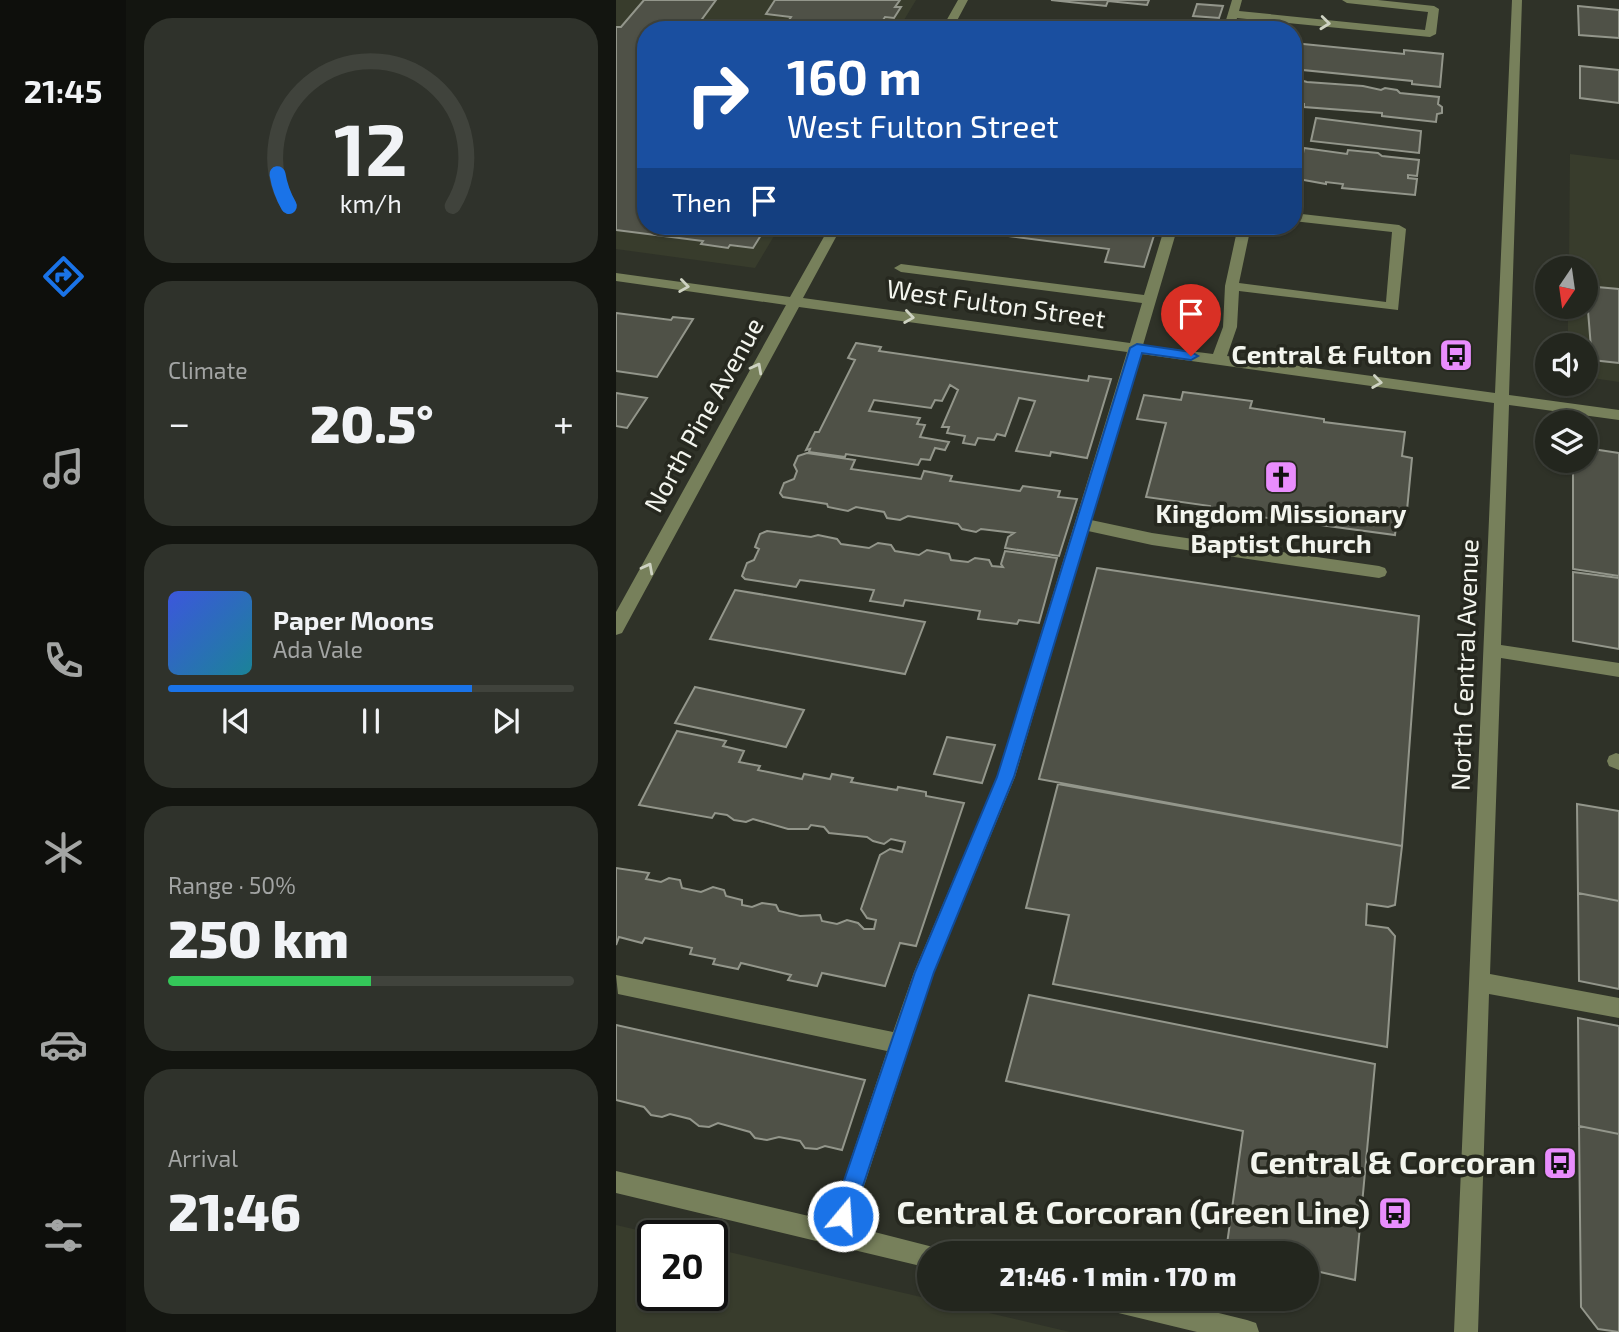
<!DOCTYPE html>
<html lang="en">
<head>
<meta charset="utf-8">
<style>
  :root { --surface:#23261e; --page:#2f322b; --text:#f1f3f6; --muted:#a3a5a4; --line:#40433c; --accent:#1a73e8 }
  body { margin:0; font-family:"Exo 2",sans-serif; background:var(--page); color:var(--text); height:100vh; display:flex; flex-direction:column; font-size:26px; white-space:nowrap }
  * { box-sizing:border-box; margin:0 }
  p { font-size:23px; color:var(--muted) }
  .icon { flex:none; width:38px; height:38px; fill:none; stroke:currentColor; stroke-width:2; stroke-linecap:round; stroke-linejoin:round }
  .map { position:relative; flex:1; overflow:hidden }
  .sheet { display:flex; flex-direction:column; gap:18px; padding:18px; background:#131510; width:490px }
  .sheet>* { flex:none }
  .hud { position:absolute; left:21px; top:21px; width:665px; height:214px; border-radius:28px; box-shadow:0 2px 5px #0004,0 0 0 2px var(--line); background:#1a4fa0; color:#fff; overflow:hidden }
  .needle { width:46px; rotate:193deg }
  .tools { position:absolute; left:919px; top:256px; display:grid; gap:14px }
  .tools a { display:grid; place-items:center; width:63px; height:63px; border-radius:50%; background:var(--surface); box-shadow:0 2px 5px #0004,0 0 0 2px var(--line); font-size:35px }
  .speed { position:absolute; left:21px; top:1220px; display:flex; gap:14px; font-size:35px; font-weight:700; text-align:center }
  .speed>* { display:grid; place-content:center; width:91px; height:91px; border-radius:50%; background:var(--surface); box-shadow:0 2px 5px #0004,0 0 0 2px var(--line); line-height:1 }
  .speed .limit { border:4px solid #111; border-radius:10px; background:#fff; color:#111 }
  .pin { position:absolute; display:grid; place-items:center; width:60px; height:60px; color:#fff; margin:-72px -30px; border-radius:50% 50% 50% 0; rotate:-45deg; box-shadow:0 0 7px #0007 }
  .pin .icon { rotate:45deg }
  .me { position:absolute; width:77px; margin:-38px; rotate:18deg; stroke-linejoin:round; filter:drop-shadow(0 0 5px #0008) }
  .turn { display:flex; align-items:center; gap:24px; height:147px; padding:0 35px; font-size:32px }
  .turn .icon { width:91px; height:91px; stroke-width:2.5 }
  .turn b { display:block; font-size:49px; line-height:60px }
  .then { display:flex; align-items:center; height:66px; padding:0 35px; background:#0003; gap:14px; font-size:26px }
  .big { font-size:52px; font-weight:800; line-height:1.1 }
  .sheet .widget { flex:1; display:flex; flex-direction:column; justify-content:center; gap:10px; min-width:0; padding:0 24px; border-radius:28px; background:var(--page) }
  .sheet .dial { align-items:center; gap:0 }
  .dial svg { height:182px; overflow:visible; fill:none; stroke:var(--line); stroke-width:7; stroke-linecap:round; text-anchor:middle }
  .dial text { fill:var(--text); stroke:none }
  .song { display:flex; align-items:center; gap:21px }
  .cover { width:84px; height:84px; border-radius:10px; background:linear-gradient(135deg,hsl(230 70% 55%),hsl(190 70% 35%)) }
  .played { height:7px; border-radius:4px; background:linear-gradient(90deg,var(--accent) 75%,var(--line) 75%) }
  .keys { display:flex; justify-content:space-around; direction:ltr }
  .heat { display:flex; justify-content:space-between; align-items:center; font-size:38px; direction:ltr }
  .charge { height:10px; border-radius:5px; background:linear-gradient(90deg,#34c759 50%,var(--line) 0) }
  .trip { position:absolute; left:301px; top:1241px; width:402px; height:70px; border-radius:35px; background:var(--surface); box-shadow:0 2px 5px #0004,0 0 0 2px var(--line); font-weight:800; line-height:70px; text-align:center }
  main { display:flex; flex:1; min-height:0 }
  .tab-bar { display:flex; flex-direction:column; width:126px; justify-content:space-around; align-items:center; background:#0e0f0c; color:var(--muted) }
  .tab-bar .icon { width:49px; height:49px }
  .tab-bar .active { color:var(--accent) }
  .tab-bar b { font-size:32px; color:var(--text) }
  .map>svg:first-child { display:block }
</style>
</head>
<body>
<main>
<nav class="tab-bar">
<b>21:45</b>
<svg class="icon active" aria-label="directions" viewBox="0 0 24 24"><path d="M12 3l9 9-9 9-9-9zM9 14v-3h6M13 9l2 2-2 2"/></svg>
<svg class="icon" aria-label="music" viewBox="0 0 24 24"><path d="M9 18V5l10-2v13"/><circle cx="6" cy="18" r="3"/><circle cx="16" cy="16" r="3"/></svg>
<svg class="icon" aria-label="phone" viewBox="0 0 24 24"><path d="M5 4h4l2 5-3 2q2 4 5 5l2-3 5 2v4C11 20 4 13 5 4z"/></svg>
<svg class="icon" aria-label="climate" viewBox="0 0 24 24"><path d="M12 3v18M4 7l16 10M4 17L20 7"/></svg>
<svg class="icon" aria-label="car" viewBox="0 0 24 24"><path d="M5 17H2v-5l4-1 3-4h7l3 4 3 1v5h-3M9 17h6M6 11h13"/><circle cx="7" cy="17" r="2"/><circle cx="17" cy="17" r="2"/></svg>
<svg class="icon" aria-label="filters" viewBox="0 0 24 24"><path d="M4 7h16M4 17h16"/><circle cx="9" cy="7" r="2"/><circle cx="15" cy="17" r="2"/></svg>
</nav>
<section class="sheet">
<div class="widget dial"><svg viewBox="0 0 100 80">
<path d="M14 69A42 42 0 1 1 86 69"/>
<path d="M14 69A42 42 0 0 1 9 55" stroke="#1a73e8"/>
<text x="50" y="56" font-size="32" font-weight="700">12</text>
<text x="50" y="72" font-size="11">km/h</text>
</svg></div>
<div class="widget"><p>Climate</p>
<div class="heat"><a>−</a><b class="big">20.5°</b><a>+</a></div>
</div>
<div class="widget">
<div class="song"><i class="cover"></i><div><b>Paper Moons</b><p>Ada Vale</p></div></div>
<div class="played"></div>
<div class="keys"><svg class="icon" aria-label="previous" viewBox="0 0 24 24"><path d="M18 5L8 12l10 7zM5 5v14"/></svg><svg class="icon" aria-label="pause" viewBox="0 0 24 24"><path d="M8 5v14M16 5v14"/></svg><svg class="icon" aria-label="next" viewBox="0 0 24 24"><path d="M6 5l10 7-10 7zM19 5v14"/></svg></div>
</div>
<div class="widget"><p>Range · 50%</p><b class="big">250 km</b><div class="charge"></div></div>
<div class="widget"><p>Arrival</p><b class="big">21:46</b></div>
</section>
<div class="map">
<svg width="1003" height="1332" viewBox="0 0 1003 1332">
  <rect width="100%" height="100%" fill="#2f3228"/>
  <path fill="#383c2c" d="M0,0H300L282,30H30V226H164L139,268L0,249Z
    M954,154L1003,160V382L970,377V345H952V306H970V268H953Z
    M0,1225L43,1235L37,1236V1295H96V1248L454,1332H0Z"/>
  <path fill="#4f5147" stroke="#93968b" stroke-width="2" d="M28,0H100L78,30H30V226H144L141,231L147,232L137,248L114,245L112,248L85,244L87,241L0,230V27H5Z
    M159,0H284L279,7H285L278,18L269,17L261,29L166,30L175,17L150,14Z
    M435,0H533L531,5L492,1L490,6Z
    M581,4L607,6L603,18L577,16Z
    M962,6L1003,10V38L963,35Z
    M415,23L484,30H411Z
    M677,43L788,54V50L827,54L824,87L796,84V81L677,69Z
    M964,66L1003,70V103L964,98Z
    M677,78L691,82L747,86L765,90L769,88L781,90L784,93L823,97L822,104L826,107V113L821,114L820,122L766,116V113L688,107V104L677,103Z
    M700,118L805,131L803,153L695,141Z
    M688,148L731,154L732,150L762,153L766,156L803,160L801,176L792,175V178L801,179L799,195L726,188L727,184L710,182V184L682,179Z
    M307,226H541L528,267L489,262L493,249L346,230L344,233L306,228Z
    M970,286L1003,289V363L976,360Z
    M0,313L55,320L57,317L77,319L41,377L0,371Z
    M240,343L265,347L263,351L472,381L473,376L495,379L471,458L435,452L434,456L400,451L419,401L403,398L389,436L381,434L378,440L362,438L359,445L347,443L349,436L331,433L333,427H326L342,390L334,385L326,401L319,400L315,408L258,400L253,411L304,418L301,424L309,425L304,437L333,442L329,450L319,448L314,460L305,459L302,465L230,454L229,457L193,452L194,449L190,450L199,432H203L239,360L232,358Z
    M567,392L636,401L634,408L708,419V422L789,432L786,456L796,458L791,510L782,509L779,535L593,510L594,506L530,497L550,423L521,419L528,395L565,400Z
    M0,393L31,398L11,428L0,426Z
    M970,448L1003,453V576L957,569V460H970Z
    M191,453L239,460L235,469L305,479L308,471L336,476L334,481L404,491L407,486L444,491L442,497L461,499L443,556L389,548L392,537L398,533L365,529L360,532L346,529L342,524L292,516L284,520L271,518L268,512L240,507L232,511L212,507L211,504L167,497L164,493L168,483L178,479L181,471L178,465L182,456Z
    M151,531L195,537L202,535L221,539L225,544L253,548L262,543L275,545L279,551L303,555L311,550L333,554L335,560L352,562L359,558L373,560L376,566L387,567L385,564L389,551L441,558L423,623L403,620L401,624L362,619L364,611L289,600L287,606L254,601L258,590L184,580L180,587L129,579L126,576L131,563L138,560L143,549L139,547L144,534Z
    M481,568L803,616L786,846L423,779Z
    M957,572L1003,578V649L957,641Z
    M119,590L309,622L289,674L94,639Z
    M79,687L188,710L170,747L59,723Z
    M61,731L110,741L107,746L128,751L123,762L144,766L142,770L186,779L188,774L214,779L216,774L237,778L235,782L281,790L282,787L310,792V796L348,803L300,946L284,943L269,986L206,973L201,986L172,980L175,975L125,963L122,969L97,964L99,959L74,954L76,948L29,938L26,943L3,937L0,945V868L33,873L30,879L45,882L53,878L64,880L66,888L85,892L97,887L108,890L110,896L126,900V905L136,907L146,903L160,905L163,911L184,916L204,915L206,921L221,924L231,920L242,923L248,929H258L260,920L251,918L245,909L264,855L274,849L286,852L289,842L275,839L268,844L257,841L251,837L213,833L208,827L195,825L192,829H172L137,819L130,822L118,820L111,815L99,813L96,818L23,805Z
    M331,737L379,745L366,783L318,774Z
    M442,784L786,846L779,905L772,907L751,904L750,925L772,928L779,936L771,1047L437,984L453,915L410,908Z
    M961,804L1003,811V901L962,893Z
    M962,893L1003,901V989L963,981Z
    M413,995L759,1064L739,1280L691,1269V1253L610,1251L627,1131L390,1081Z
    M962,1018L1003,1026V1134L963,1126Z
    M0,1025L249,1080L226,1150L209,1146L201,1149L189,1148L184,1141L163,1137L151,1140L139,1138L134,1132L102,1123L93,1127L83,1126L74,1119L54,1114L46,1117L35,1115L28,1107L0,1100Z
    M963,1126L1003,1134V1332L982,1329L965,1307Z"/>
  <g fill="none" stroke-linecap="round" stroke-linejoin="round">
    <path fill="#77805b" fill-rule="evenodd" d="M342,0H352L336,30H325Z
      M616,0H626L623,11L809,30L812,12L731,3L726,0H762L818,6L823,9L820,34L814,37L621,18L618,30H607Z
      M896,0H906L893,395L1003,410V420L893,405L885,645L1003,663V677L885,658L874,974L1003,998V1018L873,994L862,1332H838L878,403L525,354L475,520L536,533L763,566L769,568L771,572L769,576L763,578L536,545L472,531L399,777L318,972L235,1226L321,1248L323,1253H313V1268L0,1193V1171L214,1221L271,1051L2,994L0,975L277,1032L298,972L381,777L511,352L183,307L6,633L0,635V612L170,305L0,281V273L174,297L214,226H226L187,298L514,343L526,303L285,272L278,268L285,264L528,295L549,226H562L527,345L597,354L607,327L609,286L622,226H635L623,283L770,302L776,232L677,221V213L783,225L790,229L782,310L623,291L621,327L611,356L879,393Z
      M1000,753L1003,754V770L993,766L991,761L993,756Z
      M478,1298H542L631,1320L640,1323L643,1332H581L490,1310L482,1306Z"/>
  </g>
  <defs><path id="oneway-chevron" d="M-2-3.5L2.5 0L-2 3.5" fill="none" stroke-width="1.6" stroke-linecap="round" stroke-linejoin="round" transform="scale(1.75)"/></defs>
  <g stroke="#ced2c2">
    <use href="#oneway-chevron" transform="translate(709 23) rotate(6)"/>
    <use href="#oneway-chevron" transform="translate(68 286) rotate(8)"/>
    <use href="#oneway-chevron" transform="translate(293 317) rotate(8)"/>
    <use href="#oneway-chevron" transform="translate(141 368) rotate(-62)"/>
    <use href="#oneway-chevron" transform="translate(761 382) rotate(8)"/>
    <use href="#oneway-chevron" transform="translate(32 568) rotate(-62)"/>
  </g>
  <path fill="#1a73e8" stroke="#114b97" stroke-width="2" d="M521,344L575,352L582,356L575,360L526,353L398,777L318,972L237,1216L234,1223L227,1226L219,1223L216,1216L299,972L381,777L514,348Z"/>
  <defs>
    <g id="bus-square" transform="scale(1.75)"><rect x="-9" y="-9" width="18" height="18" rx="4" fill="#e98dfd" stroke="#26281f"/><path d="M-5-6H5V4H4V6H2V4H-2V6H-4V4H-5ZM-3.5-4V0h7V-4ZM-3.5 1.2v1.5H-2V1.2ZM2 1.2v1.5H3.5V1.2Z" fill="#111"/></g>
    <g id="church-square" transform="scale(1.75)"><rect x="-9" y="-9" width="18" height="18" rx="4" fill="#e98dfd" stroke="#26281f"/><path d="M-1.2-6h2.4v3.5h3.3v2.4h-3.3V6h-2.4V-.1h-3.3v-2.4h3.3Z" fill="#111"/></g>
  </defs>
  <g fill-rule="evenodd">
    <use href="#bus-square" x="840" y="355"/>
    <use href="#church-square" x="665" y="477"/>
    <use href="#bus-square" x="944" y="1163"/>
    <use href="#bus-square" x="779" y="1213"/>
  </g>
  <g text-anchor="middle" stroke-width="7" stroke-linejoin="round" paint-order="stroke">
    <g font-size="26" fill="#f3f5ee" stroke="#26281f">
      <text transform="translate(380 304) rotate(8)" y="9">West Fulton Street</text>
      <text transform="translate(88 415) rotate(-61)" y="9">North Pine Avenue</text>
      <text transform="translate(849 665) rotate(-88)" y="9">North Central Avenue</text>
    </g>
    <g font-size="26" font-weight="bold" fill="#f3f5ee" stroke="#26281f" text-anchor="end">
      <text x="816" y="364">Central &amp; Fulton</text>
      <text x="665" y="523" text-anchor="middle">Kingdom Missionary<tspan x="665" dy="30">Baptist Church</tspan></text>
    </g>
    <g font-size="32" font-weight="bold" fill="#f3f5ee" stroke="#26281f" text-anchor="end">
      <text x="920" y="1174">Central &amp; Corcoran</text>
      <text x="754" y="1224">Central &amp; Corcoran (Green Line)</text>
    </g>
  </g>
</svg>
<div class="tools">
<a><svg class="needle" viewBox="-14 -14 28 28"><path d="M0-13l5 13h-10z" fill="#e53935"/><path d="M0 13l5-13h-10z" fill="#a3a5a4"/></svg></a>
<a><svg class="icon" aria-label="sound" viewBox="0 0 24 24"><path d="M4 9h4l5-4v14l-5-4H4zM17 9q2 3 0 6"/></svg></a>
<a><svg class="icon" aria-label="layers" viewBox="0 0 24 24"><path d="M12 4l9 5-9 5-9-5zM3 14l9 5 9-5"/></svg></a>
</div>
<div class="speed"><div class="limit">20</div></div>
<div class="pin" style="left:575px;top:356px;background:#d93025"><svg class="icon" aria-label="arrive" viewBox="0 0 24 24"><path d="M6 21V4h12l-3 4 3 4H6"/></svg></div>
<svg class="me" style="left:227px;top:1216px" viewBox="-20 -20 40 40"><circle r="17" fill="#1a73e8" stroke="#fff" stroke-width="3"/><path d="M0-11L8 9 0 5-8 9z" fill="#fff"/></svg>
<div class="trip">21:46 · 1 min · 170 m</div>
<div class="hud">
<div class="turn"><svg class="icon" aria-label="right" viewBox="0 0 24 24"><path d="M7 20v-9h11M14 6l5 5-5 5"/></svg><div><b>160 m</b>West Fulton Street</div></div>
<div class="then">Then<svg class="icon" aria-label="arrive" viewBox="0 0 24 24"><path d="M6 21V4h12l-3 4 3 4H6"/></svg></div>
</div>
</div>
</main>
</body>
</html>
